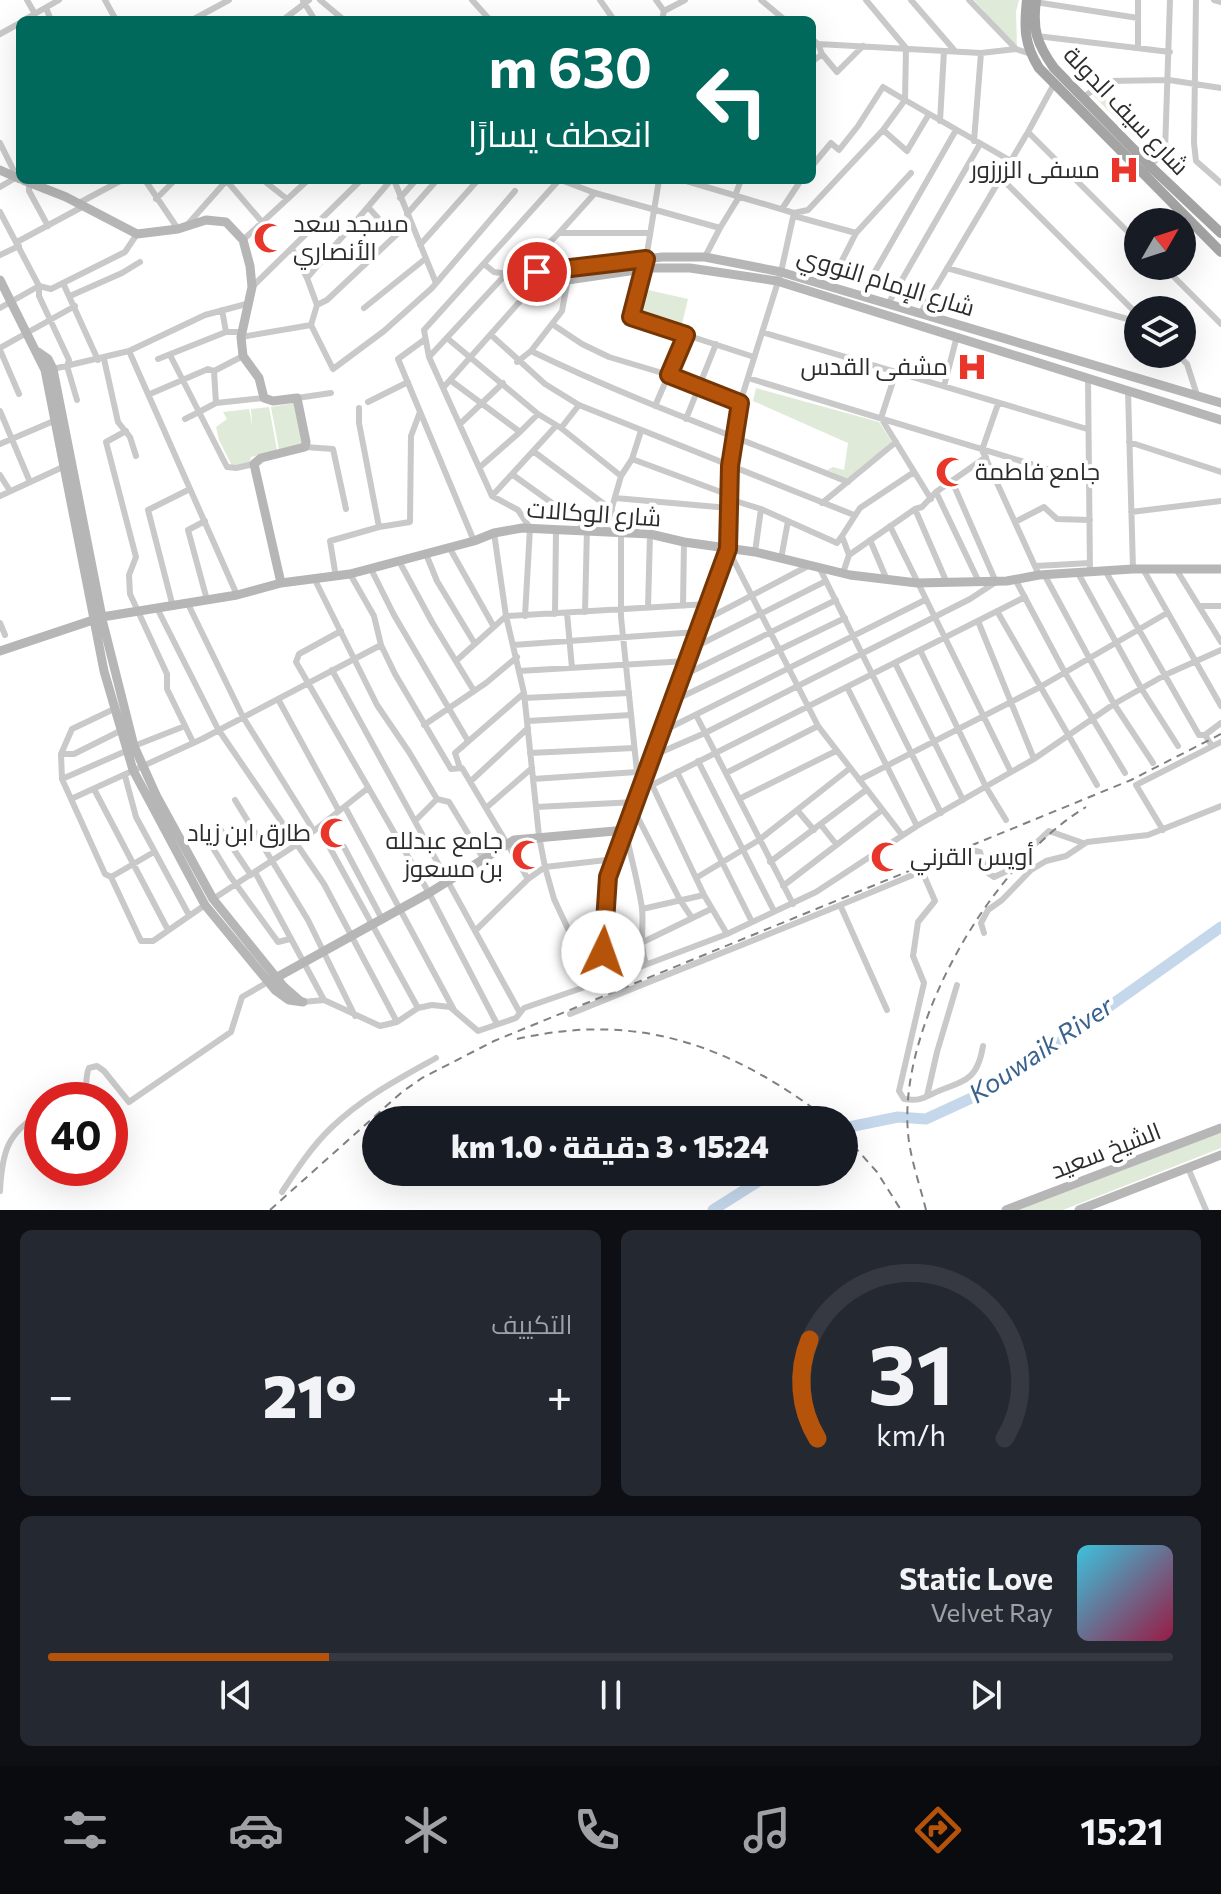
<!DOCTYPE html>
<html lang="ar">
<head>
<meta charset="utf-8">
<style>
  :root { --surface:#171b24; --page:#242831; --text:#f1f3f6; --muted:#9ea1a6; --line:#363941; --accent:#b45309 }
  body { margin:0; font-family:Commissioner,Cairo,sans-serif; background:var(--page); color:var(--text); direction:rtl; height:100vh; display:flex; flex-direction:column; font-size:30px; white-space:nowrap }
  * { box-sizing:border-box; margin:0 }
  p { font-size:26px; color:var(--muted) }
  .icon { flex:none; width:44px; height:44px; fill:none; stroke:currentColor; stroke-width:2; stroke-linecap:round; stroke-linejoin:round }
  .map { position:relative; height:1210px; overflow:hidden; direction:ltr }
  .drawer { display:flex; flex-direction:column; gap:20px; padding:20px; background:#0d0f14; flex:1 }
  .drawer>* { flex:none }
  .hud { position:absolute; left:16px; top:16px; width:800px; height:168px; border-radius:12px; box-shadow:0 8px 32px #0002; direction:rtl; background:#00695c; color:#fff; overflow:hidden }
  .needle { width:52px; rotate:51deg }
  .controls { position:absolute; left:1124px; top:208px; display:grid; gap:16px }
  .controls a { display:grid; place-items:center; width:72px; height:72px; border-radius:50%; background:var(--surface); box-shadow:0 8px 32px #0002; font-size:40px }
  .speed { position:absolute; left:24px; top:1082px; display:flex; gap:16px; font-size:40px; font-weight:700; text-align:center }
  .speed>* { display:grid; place-content:center; width:104px; height:104px; border-radius:50%; background:var(--surface); box-shadow:0 8px 32px #0002; line-height:1 }
  .speed .limit { border:12px solid #d22; background:#fff; color:#111 }
  .pin { position:absolute; display:grid; place-items:center; width:68px; height:68px; color:#fff; margin:-34px; border:4px solid #fff; border-radius:50%; box-shadow:0 2px 8px #0007 }
  .me { position:absolute; width:88px; margin:-44px; rotate:3deg; stroke-linejoin:round; filter:drop-shadow(0 0 6px #0008) }
  .turn { display:flex; align-items:center; gap:28px; height:168px; padding:0 32px; font-size:36px }
  .turn .icon { width:104px; height:104px; stroke-width:2.5 }
  .turn b { display:block; font-size:56px; line-height:68px }
  .big { font-size:60px; font-weight:800; line-height:1.1 }
  .drawer .widget { flex:1; display:flex; flex-direction:column; justify-content:center; gap:12px; min-width:0; padding:0 28px; border-radius:12px; background:var(--page) }
  .drawer .dial { align-items:center; gap:0 }
  .dial svg { height:208px; overflow:visible; fill:none; stroke:var(--line); stroke-width:7; stroke-linecap:round; text-anchor:middle }
  .dial text { fill:var(--text); stroke:none }
  .song { display:flex; align-items:center; gap:24px }
  .cover { width:96px; height:96px; border-radius:12px; background:linear-gradient(135deg,hsl(190 70% 55%),hsl(340 70% 35%)) }
  .played { height:8px; border-radius:4px; background:linear-gradient(90deg,var(--accent) 25%,var(--line) 25%) }
  .keys { display:flex; justify-content:space-around; direction:ltr }
  .heat { display:flex; justify-content:space-between; align-items:center; font-size:44px; direction:ltr }
  .drawer .tiles { flex:1; display:grid; gap:20px; grid-template-columns:1fr 1fr }
  .widget:last-child { grid-column:span 2 }
  .trip { position:absolute; left:362px; top:1106px; width:496px; height:80px; border-radius:40px; background:var(--surface); box-shadow:0 8px 32px #0002; font-weight:800; line-height:80px; text-align:center; direction:rtl }
  .tab-bar { display:flex; height:128px; justify-content:space-around; align-items:center; background:#090b0e; color:var(--muted) }
  .tab-bar .icon { width:56px; height:56px }
  .tab-bar .on { color:var(--accent) }
  .tab-bar b { font-size:36px; color:var(--text) }
  .map>svg:first-child { display:block }
</style>
</head>
<body>
<div class="map">
<svg width="1221" height="1210" viewBox="0 0 1221 1210">
  <rect width="100%" height="100%" fill="#fff"/>
  <path fill="#e0ead9" d="M974,0H1019L1016,11L1017,48Z
    M1093,95L1124,106L1143,133L1136,139Z
    M644,289L688,299L682,324L638,314Z
    M756,388L879,422L892,442L847,479L827,470L833,467L844,470L848,443L753,401Z
    M294,403L304,441L300,445L279,450L271,407Z
    M269,407L277,450L251,457L250,463L232,466L219,440L216,427L227,419L223,412L249,409L252,425L251,409Z
    M1221,1131V1148L1063,1210H1012Z"/>
  <g fill="none" stroke-linecap="round" stroke-linejoin="round">
    <path stroke="#c4d7eb" stroke-width="11" d="M844,1128L898,1117L926,1119L978,1095L1027,1065L1221,927
      M713,1210L773,1172"/>
    <path stroke="#c9c9c9" stroke-width="6" d="M27,0L35,14
      M105,0L116,20
      M320,0L344,20
      M472,0L490,20
      M600,0L614,20
      M656,0L664,11L662,20
      M761,0L785,20
      M866,0L906,48L905,100L1011,161
      M911,0L955,51
      M969,0L1016,49
      M1196,0L1194,143L1196,161L1221,183
      M1214,0L1221,2
      M303,1L315,20
      M1035,2L1138,18
      M46,8L51,20
      M664,11L685,0
      M24,20L59,0
      M192,20L229,0
      M283,20L309,0
      M0,34L20,23
      M1037,36L1170,52
      M812,39L818,44L981,53L1016,49L1031,54
      M818,44L822,54L837,72L863,46
      M1138,48V0
      M812,62L822,54
      M1083,97L1108,81L1169,80L1221,88
      M940,121L944,51
      M883,130L907,151L929,114
      M1028,132L1138,242
      M974,141L981,53
      M0,143L17,177
      M1150,166L1165,151L1170,0
      M1001,178L1138,315
      M145,180L178,229
      M226,180L262,222
      M263,180L287,199
      M394,180L436,283
      M561,180L595,193L720,228L739,197
      M659,180L646,259L631,317L754,357
      M683,180L794,213L808,210L883,130L905,100L883,87L858,126L839,150L831,143L812,166
      M29,182V191L48,226
      M0,187L17,177
      M735,196L741,180
      M400,198L416,180
      M156,199L175,180
      M79,203L122,180
      M368,207L394,236
      M782,209L801,180
      M0,212L39,286V296L69,360L67,366L77,400
      M794,213L781,272L740,403L733,435L728,549L818,726L902,835
      M407,214L437,180
      M794,216L856,233
      M188,224L227,180
      M559,233H648
      M243,240L308,180
      M17,242L84,206
      M420,245L478,180
      M292,249L307,278L317,305
      M0,255L19,246
      M705,257L720,228
      M484,264L494,272L535,278
      M1163,266L1221,324
      M947,268L1138,322
      M518,275L559,233L595,193
      M307,278L391,180
      M63,283L98,360
      M829,286L856,233L911,173
      M252,287L361,180
      M70,296L122,273L140,262
      M861,296L956,130
      M888,304L980,144
      M0,308L39,286L51,289L125,252L137,234
      M364,308L425,259
      M222,310L226,332
      M920,314L1028,132L1054,84
      M552,324L582,344L609,357L669,375L740,403
      M311,325L333,369L384,331L432,288L515,191
      M762,332L1087,429
      M491,335L545,384L579,405L854,515
      M241,337L311,325L317,305L327,300L410,222
      M447,338L538,414L561,428L621,476
      M424,340L398,359L474,541
      M0,348L75,306
      M0,350L19,394
      M129,351L237,595
      M531,351C634,401 742,439 848,482
      M1177,354L1187,364L1197,395
      M170,355L199,412L216,403L264,398
      M429,357L506,274
      M104,359L118,422L130,437L136,456
      M158,359L226,332H243
      M517,362L531,351L562,311L568,279
      M53,369L129,351L205,315L250,303
      M896,372L881,418L931,499
      M748,378L1090,482
      M1088,379L1090,572
      M450,380L520,432L480,467
      M944,386L957,336
      M443,388L537,282
      M1128,391L1133,569
      M150,394L208,369L214,371
      M297,398L331,393
      M368,402L408,382
      M216,403L214,371L243,356
      M998,404L982,450L1039,575
      M655,406L686,335
      M0,411L30,482
      M185,419L199,412L227,467L236,468L254,464
      M686,419L716,344
      M460,424L503,383
      M561,428L579,405
      M126,431L106,442L136,557L129,575L130,594L167,674V689L193,742
      M520,432L538,414
      M1129,442L1221,472
      M0,444L56,420
      M305,447L333,449L346,509
      M533,451L612,510
      M632,459L729,495
      M0,475L10,491
      M513,475L587,528L585,612
      M936,492L979,582
      M0,496L65,466
      M492,496L555,427
      M615,498L729,508
      M729,499L761,509L837,543L842,536
      M822,503L896,442
      M915,509L947,583
      M1131,512L1221,501
      M205,521L188,530L207,600
      M1015,522L1044,507L1057,519L1090,520
      M890,526L1011,772
      M379,527L410,522L411,436L420,412
      M605,532L621,476L632,459L641,431
      M621,532V617L637,772L643,783L652,785L1025,597
      M494,533L506,616L524,693L539,836L545,867L554,899L568,929L583,941L597,983
      M870,540L887,580
      M449,547L494,627
      M755,552L761,509
      M426,554L437,581L475,644
      M849,555L842,536L860,508L914,472
      M781,559L788,521
      M399,561L432,622L474,691
      M1036,566L1090,563
      M371,569L394,615L468,741
      M820,569L941,813
      M1143,569L1221,706
      M1176,569L1221,642
      M1106,572L1199,735H1205L1212,746
      M843,573L849,555L915,509L922,507L936,492L986,457
      M1078,573L1141,688L1178,746
      M350,574L374,616L381,645L395,674L451,769L462,768L528,879
      M1044,574L1114,704L1153,763
      M336,577L330,541L379,527L359,423V408
      M1015,579L1064,671L1125,773
      M315,580L377,705L409,752L437,799L449,802L483,858
      M188,604L243,717L314,831
      M683,606L684,542
      M1199,606H1221
      M173,607L148,510L190,489
      M648,608L650,534
      M158,610L218,729L324,884L397,1022
      M997,611L1097,785
      M567,613L572,668
      M555,614L556,531
      M525,616L530,528L518,510L492,496L429,357L424,330L559,180
      M978,621L1034,759
      M701,622L808,566
      M0,623L5,635
      M341,631L299,654L296,662L429,893L497,1024
      M513,645L697,632
      M691,649L826,581
      M920,650L986,787L1006,820
      M456,661L506,616L707,604
      M895,663L963,800
      M332,670L520,1013
      M519,671L687,661
      M682,676L836,600
      M847,687L917,826
      M524,698L629,693
      M278,699L339,811
      M673,701L845,618
      M114,709L72,729L61,754L62,779L105,874L111,877L141,941H153L205,905
      M696,715L793,904
      M528,721L631,715
      M424,725L486,683L517,657
      M663,731L925,600
      M1205,735L1221,723
      M134,746L185,726
      M530,753L634,748
      M61,754H74L120,731
      M652,756L705,733L970,599L996,582L952,481
      M698,761L774,911
      M460,768L455,753L524,693
      M677,772L752,922
      M726,773L818,726
      M125,776L136,817L189,915
      M62,779L126,751
      M533,779L637,772
      M859,780L1040,687L1167,613
      M471,781L528,728
      M652,785L704,895L727,934
      M94,789L168,930
      M71,799L202,739L381,645
      M739,799L836,751
      M235,800L308,920L355,1016
      M345,807L454,1010
      M536,807L636,802
      M486,808L532,768
      M634,810L680,900L692,918
      M797,810L814,830
      M416,820L437,799
      M821,825L836,844
      M218,826L251,875
      M319,828L418,1008
      M202,830L230,876L278,942L290,939
      M1163,830L1136,785L1221,742
      M626,833C631,858 638,882 642,908C644,927 639,945 646,964
      M344,847L382,919
      M770,862L866,790
      M922,871L935,901L918,922L913,956L924,983L899,1091L904,1099C922,1102 926,1096 941,1090C968,1080 978,1077 983,1046
      M255,872L324,1000
      M111,877L154,852
      M696,878L759,840L849,769
      M783,886L882,810
      M213,899L296,845L368,788
      M841,907L887,1010
      M642,909L704,895
      M476,930L528,879L545,867L615,859
      M984,933L981,923L988,910L1002,900L1031,870L1046,861L1066,856L1087,842L1148,835L1221,806
      M641,943L711,909
      M303,1002L324,1000L380,1026L397,1022L418,1008L432,1005L450,1007L478,1031L516,1018L524,1008L608,979L727,934L816,892L917,826L1034,759L1114,704L1165,675L1221,650
      M570,1014C704,959 839,908 971,850L980,852L985,871L994,877L1005,872L1049,831L1083,843
      M927,1096L937,1052L957,985
      M82,1100C89,1092 84,1078 89,1068L97,1066L104,1071L129,1102L231,1032L242,997L268,982
      M1188,1168L1206,1210
      M0,1191C2,1152 7,1133 42,1112
      M282,1192C297,1169 312,1146 332,1127C362,1098 400,1078 436,1058"/>
    <path stroke="#b6b6b6" stroke-width="9" d="M0,170L20,179
      M23,180L66,197L137,234L178,229L206,220L226,222L243,240L250,266L252,287L241,337L243,356L259,378L264,398L273,401L297,398L306,442L305,447L261,458L254,464L281,583
      M0,280L45,370L94,619
      M38,352L48,359L53,369L102,617
      M1221,403L781,272L705,257H662L537,272L535,278L540,284L650,268H690L777,281L1221,420
      M103,623L134,746L157,797L213,899L284,987L300,1001
      M95,625L104,671L133,770L205,905L275,990L289,1000L303,1002
      M0,651L102,617L237,595L281,583L350,574L474,541L494,533L522,528L650,534L684,542L755,552L850,575L917,583L1007,581L1039,575L1133,569H1221
      M272,980L429,893L514,840L626,830
      M605,980L603,952L608,877L728,549
      M1006,1210L1221,1128
      M1079,1210L1221,1155"/>
    <path stroke="#a4a4a4" stroke-width="10" d="M1027,0C1024,28 1024,44 1039,68L1221,252
      M1036,0C1032,30 1037,44 1054,68L1150,166L1221,233"/>
    <path stroke="#818181" stroke-width="2" stroke-dasharray="8 6" stroke-linecap="butt" d="M517,1039C639,1011 732,1046 829,1120
      M844,1135L877,1172L901,1210
      M270,1210L402,1092L422,1078L494,1041L1131,780L1221,734
      M926,1210C920,1185 910,1158 908,1133C898,1023 994,862 1086,807"/>
  </g>
  <g fill="none" stroke-linecap="round" stroke-linejoin="round">
    <g stroke="#753606" stroke-width="20">
      <path id="route" d="M537,272L646,259L631,317L686,335L669,375L740,403L730,466L728,549L608,877L603,952"/>
    </g>
    <use href="#route" stroke="#b45309" stroke-width="14"/>
  </g>
  <defs>
    <g id="hospital-bare" transform="scale(2.4)"><path d="M-5-5h3v3.5h4V-5h3V5h-3V1.5h-4V5h-3Z" fill="#e8362a" stroke="#fff" stroke-width="2.5" paint-order="stroke"/></g>
    <g id="mosque-bare" transform="scale(2.4)"><path d="M3.5-4.9A6 6 0 1 0 3.5 4.9A5 5 0 1 1 3.5-4.9Z" fill="#e8362a" stroke="#fff" stroke-width="2.5" paint-order="stroke"/></g>
  </defs>
  <g fill-rule="evenodd">
    <use href="#hospital-bare" x="1124" y="170"/>
    <use href="#mosque-bare" x="269" y="238"/>
    <use href="#hospital-bare" x="972" y="367"/>
    <use href="#mosque-bare" x="951" y="472"/>
    <use href="#mosque-bare" x="335" y="833"/>
    <use href="#mosque-bare" x="527" y="855"/>
    <use href="#mosque-bare" x="886" y="857"/>
  </g>
  <g text-anchor="middle" stroke-width="8" stroke-linejoin="round" paint-order="stroke">
    <g font-size="24" fill="#2c2c2c" stroke="#fff">
      <text transform="translate(1126 111) rotate(46)" y="8">شارع سيف الدولة</text>
      <text transform="translate(886 282) rotate(17)" y="8">شارع الإمام النووي</text>
      <text transform="translate(594 514) rotate(4)" y="8">شارع الوكالات</text>
      <text transform="translate(1106 1151) rotate(-21)" y="8">الشيخ سعيد</text>
    </g>
    <g font-size="24" fill="#2c2c2c" stroke="#fff" text-anchor="end">
      <text x="1100" y="178">مسفى الزرزور</text>
      <text x="293" y="232" text-anchor="start">مسجد سعد<tspan x="293" dy="28">الأنصاري</tspan></text>
      <text x="948" y="375">مشفى القدس</text>
      <text x="975" y="480" text-anchor="start">جامع فاطمة</text>
      <text x="311" y="841">طارق ابن زياد</text>
      <text x="503" y="849">جامع عبدلله<tspan x="503" dy="28">بن مسعوز</tspan></text>
      <text x="910" y="865" text-anchor="start">أويس القرني</text>
    </g>
    <g font-size="26" font-style="italic" fill="#3a628f" stroke="#fff">
      <text transform="translate(1041 1050) rotate(-34)" y="9">Kouwaik River</text>
    </g>
  </g>
</svg>
<div class="controls">
<a><svg class="needle" viewBox="-14 -14 28 28"><path d="M0-13l5 13h-10z" fill="#e53935"/><path d="M0 13l5-13h-10z" fill="#9ea1a6"/></svg></a>
<a><svg class="icon" aria-label="layers" viewBox="0 0 24 24"><path d="M12 4l9 5-9 5-9-5zM3 14l9 5 9-5"/></svg></a>
</div>
<div class="speed"><div class="limit">40</div></div>
<div class="pin" style="left:537px;top:272px;background:#d93025"><svg class="icon" aria-label="arrive" viewBox="0 0 24 24"><path d="M6 21V4h12l-3 4 3 4H6"/></svg></div>
<svg class="me" style="left:603px;top:952px" viewBox="-20 -20 40 40"><circle r="19" fill="#fff"/><path d="M0-13L10 11 0 6-10 11z" fill="#b45309"/></svg>
<div class="trip">15:24 · 3 دقيقة · 1.0 km</div>
<div class="hud">
<div class="turn"><svg class="icon" aria-label="left" viewBox="0 0 24 24"><path d="M17 20v-9H6M10 6l-5 5 5 5"/></svg><div><b>630 m</b>انعطف يسارًا</div></div>
</div>
</div>
<section class="drawer">
<div class="tiles">
<div class="widget dial"><svg viewBox="0 0 100 80">
<path d="M14 69A42 42 0 1 1 86 69"/>
<path d="M14 69A42 42 0 0 1 11 31" stroke="#b45309"/>
<text x="50" y="56" font-size="32" font-weight="700">31</text>
<text x="50" y="72" font-size="11">km/h</text>
</svg></div>
<div class="widget"><p>التكييف</p>
<div class="heat"><a>−</a><b class="big">21°</b><a>+</a></div>
</div>
<div class="widget">
<div class="song"><i class="cover"></i><div><b>Static Love</b><p>Velvet Ray</p></div></div>
<div class="played"></div>
<div class="keys"><svg class="icon" aria-label="previous" viewBox="0 0 24 24"><path d="M18 5L8 12l10 7zM5 5v14"/></svg><svg class="icon" aria-label="pause" viewBox="0 0 24 24"><path d="M8 5v14M16 5v14"/></svg><svg class="icon" aria-label="next" viewBox="0 0 24 24"><path d="M6 5l10 7-10 7zM19 5v14"/></svg></div>
</div>
</div>
</section>
<nav class="tab-bar">
<b>15:21</b>
<svg class="icon on" aria-label="directions" viewBox="0 0 24 24"><path d="M12 3l9 9-9 9-9-9zM9 14v-3h6M13 9l2 2-2 2"/></svg>
<svg class="icon" aria-label="music" viewBox="0 0 24 24"><path d="M9 18V5l10-2v13"/><circle cx="6" cy="18" r="3"/><circle cx="16" cy="16" r="3"/></svg>
<svg class="icon" aria-label="phone" viewBox="0 0 24 24"><path d="M5 4h4l2 5-3 2q2 4 5 5l2-3 5 2v4C11 20 4 13 5 4z"/></svg>
<svg class="icon" aria-label="climate" viewBox="0 0 24 24"><path d="M12 3v18M4 7l16 10M4 17L20 7"/></svg>
<svg class="icon" aria-label="car" viewBox="0 0 24 24"><path d="M5 17H2v-5l4-1 3-4h7l3 4 3 1v5h-3M9 17h6M6 11h13"/><circle cx="7" cy="17" r="2"/><circle cx="17" cy="17" r="2"/></svg>
<svg class="icon" aria-label="filters" viewBox="0 0 24 24"><path d="M4 7h16M4 17h16"/><circle cx="9" cy="7" r="2"/><circle cx="15" cy="17" r="2"/></svg>
</nav>
</body>
</html>
